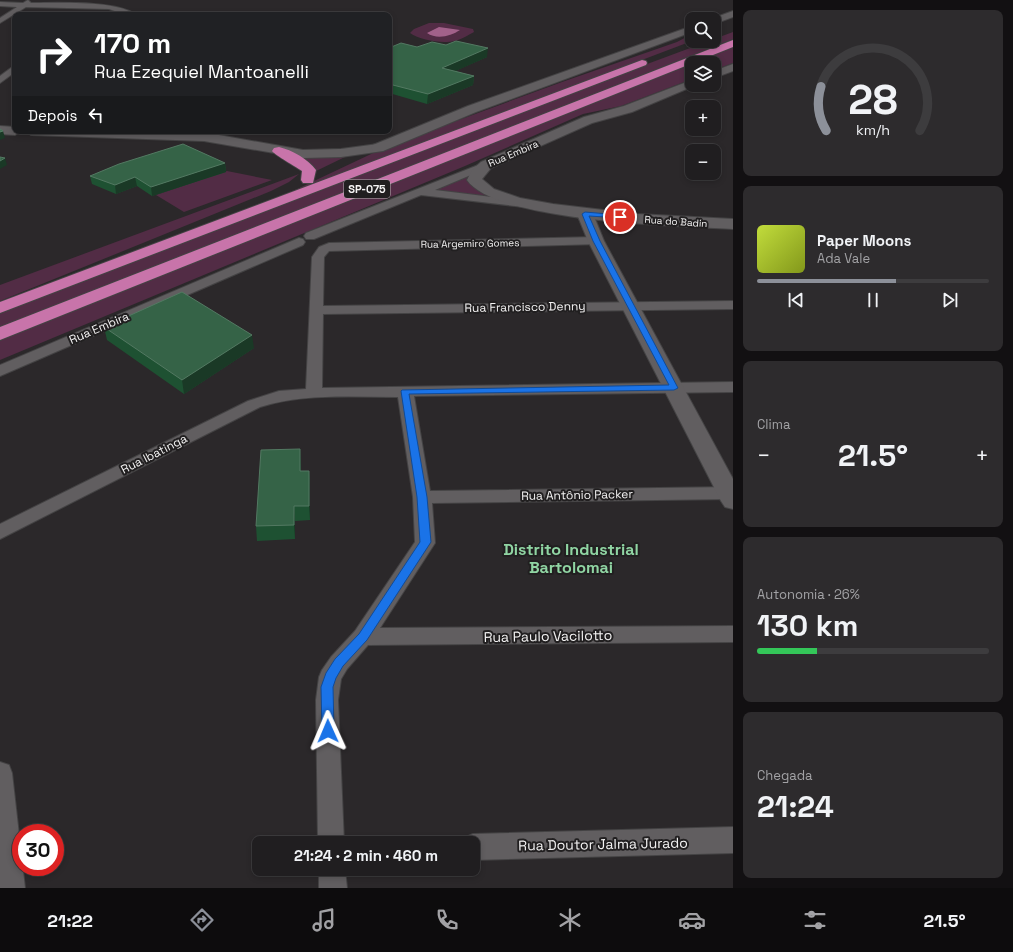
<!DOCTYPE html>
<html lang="pt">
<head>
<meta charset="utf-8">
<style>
  :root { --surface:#201e20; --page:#2d2b2d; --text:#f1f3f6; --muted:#a2a2a5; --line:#3d3c3e; --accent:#8c9099 }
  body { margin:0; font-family:"Space Grotesk",sans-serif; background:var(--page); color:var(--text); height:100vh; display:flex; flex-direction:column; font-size:15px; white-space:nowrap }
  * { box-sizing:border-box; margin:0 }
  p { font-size:13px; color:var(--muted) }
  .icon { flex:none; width:22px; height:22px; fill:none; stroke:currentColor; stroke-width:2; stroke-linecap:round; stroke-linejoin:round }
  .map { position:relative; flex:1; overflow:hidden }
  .panel { display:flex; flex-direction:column; gap:10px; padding:10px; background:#121012; width:280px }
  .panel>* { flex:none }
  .banner { position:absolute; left:12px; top:12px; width:380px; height:122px; border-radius:8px; box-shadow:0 2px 6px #0003,0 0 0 1px var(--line); background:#202124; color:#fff; overflow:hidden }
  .fabs { position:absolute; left:685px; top:12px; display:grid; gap:8px }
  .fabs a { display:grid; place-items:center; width:36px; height:36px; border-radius:8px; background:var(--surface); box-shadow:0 2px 6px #0003,0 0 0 1px var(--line); font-size:20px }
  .speed { position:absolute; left:12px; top:824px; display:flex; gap:8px; font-size:20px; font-weight:700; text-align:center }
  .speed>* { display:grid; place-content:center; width:52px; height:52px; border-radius:50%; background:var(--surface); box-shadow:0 2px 6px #0003,0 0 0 1px var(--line); line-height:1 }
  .speed .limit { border:6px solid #d22; background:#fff; color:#111 }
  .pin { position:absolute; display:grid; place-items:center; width:34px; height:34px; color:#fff; margin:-17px; border:2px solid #fff; border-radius:50%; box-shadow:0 1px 4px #0007 }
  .me { position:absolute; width:44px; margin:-22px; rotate:359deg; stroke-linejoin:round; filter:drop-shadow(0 0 3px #0008) }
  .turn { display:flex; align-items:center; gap:14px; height:84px; padding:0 16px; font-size:18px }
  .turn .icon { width:52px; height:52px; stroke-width:2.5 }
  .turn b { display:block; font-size:28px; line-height:34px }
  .then { display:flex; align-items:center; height:38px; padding:0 16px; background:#0003; gap:8px; font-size:15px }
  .big { font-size:30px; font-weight:800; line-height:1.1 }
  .panel .tile { flex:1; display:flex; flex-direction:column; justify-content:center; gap:6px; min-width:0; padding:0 14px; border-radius:8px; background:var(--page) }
  .panel .dial { align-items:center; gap:0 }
  .dial svg { height:104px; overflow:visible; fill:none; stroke:var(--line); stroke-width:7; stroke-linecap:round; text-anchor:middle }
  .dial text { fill:var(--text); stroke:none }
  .song { display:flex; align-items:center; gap:12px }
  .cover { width:48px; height:48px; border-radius:6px; background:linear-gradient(135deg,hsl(70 70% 55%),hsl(70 70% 35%)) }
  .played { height:4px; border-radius:2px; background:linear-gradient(90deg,var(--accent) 60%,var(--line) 60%) }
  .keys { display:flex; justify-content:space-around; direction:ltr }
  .heat { display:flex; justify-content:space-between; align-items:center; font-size:22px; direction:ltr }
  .charge { height:6px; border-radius:3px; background:linear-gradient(90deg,#34c759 26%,var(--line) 0) }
  .trip { position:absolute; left:252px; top:836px; width:228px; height:40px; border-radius:8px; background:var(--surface); box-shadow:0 2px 6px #0003,0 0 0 1px var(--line); font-weight:800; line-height:40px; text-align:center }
  .tab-bar { display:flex; height:64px; justify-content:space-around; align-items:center; background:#0d0c0d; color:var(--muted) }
  .tab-bar .icon { width:28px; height:28px }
  .tab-bar .active { color:var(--accent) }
  .tab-bar b { font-size:18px; color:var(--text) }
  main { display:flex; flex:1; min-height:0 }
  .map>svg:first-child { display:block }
</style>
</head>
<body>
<main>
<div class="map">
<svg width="733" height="888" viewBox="0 0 733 888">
  <rect width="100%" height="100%" fill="#2b282a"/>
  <path fill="#522c45" d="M429,23H444L473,29L474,32C468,35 461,40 454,41C442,44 420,40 410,33L414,29Z
    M733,32V39L0,329V313L623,73L709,41H714V39Z
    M692,34V41L297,191L295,190L388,146L562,82L677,42Z
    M733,45V63L714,70V63H692V79L621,106L583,114L465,166L0,360V340Z
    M295,156L312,158L347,156L314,172Z
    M475,169V178L508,201L439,192L438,187Z
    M227,171L272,180L184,212L156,195Z
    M299,174L289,182L271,191L0,301V285Z"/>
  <path fill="#a2618a" d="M439,27L460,30C451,36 437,40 427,33Z"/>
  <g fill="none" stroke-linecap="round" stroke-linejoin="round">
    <g stroke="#444344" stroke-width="2">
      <path id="minor" d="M28,0L31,3C55,3 119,0 136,15H126L109,9L26,7L0,23V18L17,7L0,6V2L23,3Z
        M15,65V72L0,83V76Z
        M486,162L491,165L490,167L435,190L524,201L530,204L528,206L524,207L421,195L314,239H306L304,236L306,233Z
        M596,237L600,238L602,241L600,244L329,251L324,257L323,306L733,301V309L323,314L322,388L733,382V392L414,396L430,491L733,487V499L432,503L435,543L380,628L733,626V642L368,645L347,669L341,679L338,700L344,843H318L316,700L319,677L322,670L331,657L355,631L415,542L413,497L398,397C352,397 304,393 260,407L0,539V524L248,401L279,391L306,389L312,257L319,247L329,243Z
        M299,238L303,239L305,242L303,245L0,376V365Z
        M0,762L9,765L12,773L25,888H0Z
        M733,827V853L473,860V843H462L464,838L473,834Z
        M319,869H345L347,888H319Z"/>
    </g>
    <g stroke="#444344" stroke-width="2">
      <path id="tertiary" d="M0,126L15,127V131H21L15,135L0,134Z
        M25,131L182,132L213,134L303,150L341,149L378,144L383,145L385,148L383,151L341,157L303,158L204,141L31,135Z
        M585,209L590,211L593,214L604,241L733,479V509L725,507L721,501L588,241L577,214L580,211Z"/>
    </g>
    <g stroke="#444344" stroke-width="2">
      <path id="secondary" d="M733,11V17L714,24V19H711Z
        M692,26V32L476,112L383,151H373L371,148L373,145L468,106Z
        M733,64V71L714,78V71Z
        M692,80V85H696L632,112L592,123L491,168L482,179L494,189L520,198L553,204L637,214L733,219V229C681,226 496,222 467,180L472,170L481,162L584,117L624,106Z"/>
    </g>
    <g stroke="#444344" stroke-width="2">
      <path id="motorway" d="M733,40V47L0,340V327Z
        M642,60L646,61L647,63L646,65L0,313V302Z
        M279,147C292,150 308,159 316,170L313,183H303L301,180L302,171C295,166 276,156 272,151L274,148Z"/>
    </g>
    <use href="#minor" fill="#615e60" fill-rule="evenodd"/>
    <use href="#tertiary" fill="#615e60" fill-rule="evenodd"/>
    <use href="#secondary" fill="#615e60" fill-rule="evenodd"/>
    <use href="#motorway" fill="#c874aa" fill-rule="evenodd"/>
  </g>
  <path fill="#1e5132" d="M417,47L487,57L455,71L474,76L473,85L427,104L389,93V48Z
    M225,163L226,172L152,196L137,186L116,194L92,184L90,176Z
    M104,327L254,348L184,394L107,340Z
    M301,463V471H309L310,485V520L295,521V539L257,541L256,526Z"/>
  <path fill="#1a3926" d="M488,48L487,57L442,77V68Z
    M474,76L473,85L427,104L428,94Z
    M3,131L5,138L0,140V132Z
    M5,158L7,165L0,169V161Z
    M225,163L226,172L152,196L151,187Z
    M135,177L137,186L116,194L115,185Z
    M252,335L254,348L184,394L182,380Z
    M300,449L301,463L300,485Z
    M309,471L310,485V520L309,506Z
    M294,506L295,521V539L294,525Z"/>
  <path fill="#356347" stroke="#537962" d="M456,41L488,48L442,68L474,76L428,94L389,84V48L401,43L417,47L432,42L446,45Z
    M0,129L3,131L0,132Z
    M183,144L225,163L151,187L135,177L115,185L90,176L119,164Z
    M0,157L5,158L0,161Z
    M182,292L252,335L182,380L104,327Z
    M300,449V471H309V506H294V525L256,526L261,450Z"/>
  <path fill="#1a73e8" stroke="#114b97" d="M585,212L620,215L623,217L620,218L589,216L600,241L678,388L674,390L409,394L427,497L431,542L367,640L343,666L336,678L333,687L334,731L332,735L328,737L323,735L322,731L321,687L326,673L335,659L359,634L420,542L417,497L401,391L402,390L669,385L593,241L582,214Z"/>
  <g text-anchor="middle" stroke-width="4" stroke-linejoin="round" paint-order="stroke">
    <g font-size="10" fill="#f4f3f3" stroke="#211f20">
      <text transform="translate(513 153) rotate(-23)" y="4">Rua Embira</text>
      <text transform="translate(676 221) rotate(4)" y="4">Rua do Badin</text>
      <text transform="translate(470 243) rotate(-1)" y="4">Rua Argemiro Gomes</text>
    </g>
    <rect fill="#211f20" stroke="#b5b3b4" stroke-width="1" x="344" y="180" width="46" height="18" rx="3"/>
    <g font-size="11" font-weight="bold" fill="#f4f3f3">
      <text x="367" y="193">SP-075</text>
    </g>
    <g font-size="12" fill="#f4f3f3" stroke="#211f20">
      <text transform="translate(525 307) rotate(-1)" y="4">Rua Francisco Denny</text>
      <text transform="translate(99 328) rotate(-23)" y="4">Rua Embira</text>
      <text transform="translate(154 454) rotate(-27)" y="4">Rua Ibatinga</text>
      <text transform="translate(577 495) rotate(-1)" y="4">Rua Antônio Packer</text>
    </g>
    <g font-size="14" fill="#f4f3f3" stroke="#211f20">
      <text transform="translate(548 636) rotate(-1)" y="5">Rua Paulo Vacilotto</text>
      <text transform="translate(603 844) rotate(-1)" y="5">Rua Doutor Jalma Jurado</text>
    </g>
    <g font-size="16" font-weight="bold" fill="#90d5a3" stroke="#211f20">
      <text x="571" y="555">Distrito Industrial<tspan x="571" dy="18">Bartolomai</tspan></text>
    </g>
  </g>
</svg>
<div class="fabs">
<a><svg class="icon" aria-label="search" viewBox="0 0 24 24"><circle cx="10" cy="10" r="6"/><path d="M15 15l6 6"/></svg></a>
<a><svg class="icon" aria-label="layers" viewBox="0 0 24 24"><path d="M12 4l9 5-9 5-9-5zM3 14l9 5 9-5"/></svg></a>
<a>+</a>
<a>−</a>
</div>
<div class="speed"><div class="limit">30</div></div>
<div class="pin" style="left:620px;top:217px;background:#d93025"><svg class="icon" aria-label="arrive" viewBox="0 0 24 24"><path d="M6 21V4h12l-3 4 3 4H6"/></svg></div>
<svg class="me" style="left:328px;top:731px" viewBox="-20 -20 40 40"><path d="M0-17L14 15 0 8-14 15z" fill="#1a73e8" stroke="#fff" stroke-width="4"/></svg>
<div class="trip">21:24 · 2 min · 460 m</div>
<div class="banner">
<div class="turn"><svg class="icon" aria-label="right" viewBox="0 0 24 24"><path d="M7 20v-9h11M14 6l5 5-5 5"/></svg><div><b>170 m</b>Rua Ezequiel Mantoanelli</div></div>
<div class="then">Depois<svg class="icon" aria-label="left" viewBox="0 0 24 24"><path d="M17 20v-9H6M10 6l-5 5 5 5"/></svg></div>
</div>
</div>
<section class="panel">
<div class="tile dial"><svg viewBox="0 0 100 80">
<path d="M14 69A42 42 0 1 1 86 69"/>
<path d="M14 69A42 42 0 0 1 10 35" stroke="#8c9099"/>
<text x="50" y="56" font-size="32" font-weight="700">28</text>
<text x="50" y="72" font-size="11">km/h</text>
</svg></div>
<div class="tile">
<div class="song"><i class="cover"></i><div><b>Paper Moons</b><p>Ada Vale</p></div></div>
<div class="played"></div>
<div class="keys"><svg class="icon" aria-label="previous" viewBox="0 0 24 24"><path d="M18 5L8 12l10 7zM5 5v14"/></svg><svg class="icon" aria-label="pause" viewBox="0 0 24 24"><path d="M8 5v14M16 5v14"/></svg><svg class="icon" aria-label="next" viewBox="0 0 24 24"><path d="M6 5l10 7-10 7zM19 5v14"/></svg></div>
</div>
<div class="tile"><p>Clima</p>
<div class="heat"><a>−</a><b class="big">21.5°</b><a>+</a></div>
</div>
<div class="tile"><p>Autonomia · 26%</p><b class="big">130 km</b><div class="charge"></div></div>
<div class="tile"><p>Chegada</p><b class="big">21:24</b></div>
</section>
</main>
<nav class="tab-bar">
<b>21:22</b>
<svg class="icon active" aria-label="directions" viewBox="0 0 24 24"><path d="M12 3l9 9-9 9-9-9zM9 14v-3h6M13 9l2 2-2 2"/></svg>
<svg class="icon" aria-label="music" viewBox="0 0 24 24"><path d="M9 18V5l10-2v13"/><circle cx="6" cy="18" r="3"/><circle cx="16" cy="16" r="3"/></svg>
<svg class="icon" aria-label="phone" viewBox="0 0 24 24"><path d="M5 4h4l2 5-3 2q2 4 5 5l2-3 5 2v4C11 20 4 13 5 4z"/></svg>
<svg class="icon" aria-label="climate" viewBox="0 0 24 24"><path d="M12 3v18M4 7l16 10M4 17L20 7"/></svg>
<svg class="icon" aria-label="car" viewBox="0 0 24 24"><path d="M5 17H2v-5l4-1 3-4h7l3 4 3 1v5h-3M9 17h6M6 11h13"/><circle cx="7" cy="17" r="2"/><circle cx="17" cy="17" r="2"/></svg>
<svg class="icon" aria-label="filters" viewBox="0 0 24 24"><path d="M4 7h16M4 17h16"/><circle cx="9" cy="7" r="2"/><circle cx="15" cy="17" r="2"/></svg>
<b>21.5°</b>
</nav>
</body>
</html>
